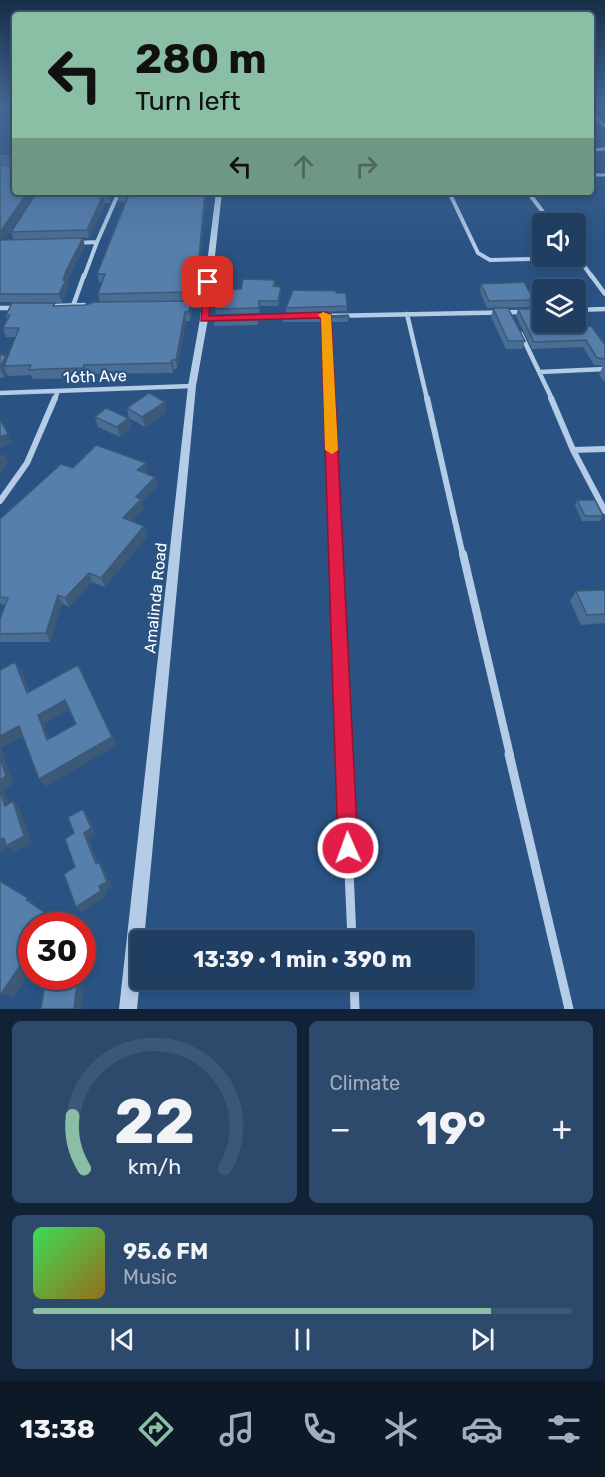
<!DOCTYPE html>
<html lang="en">
<head>
<meta charset="utf-8">
<style>
  :root { --surface:#203e62; --page:#2d496b; --text:#f1f3f6; --muted:#a2aebe; --line:#3d5777; --accent:#8abfa5 }
  body { margin:0; font-family:Rubik,sans-serif; background:var(--page); color:var(--text); height:100vh; display:flex; flex-direction:column; font-size:22px; white-space:nowrap }
  * { box-sizing:border-box; margin:0 }
  p { font-size:20px; color:var(--muted) }
  .icon { flex:none; width:33px; height:33px; fill:none; stroke:currentColor; stroke-width:2; stroke-linecap:round; stroke-linejoin:round }
  .map { position:relative; height:1009px; overflow:hidden }
  .drawer { display:flex; flex-direction:column; gap:12px; padding:12px; background:#122236; flex:1 }
  .drawer>* { flex:none }
  .banner { position:absolute; left:12px; top:12px; width:582px; height:183px; border-radius:6px; box-shadow:0 3px 9px #0003,0 0 0 2px var(--line); background:#8abfa5; color:#111; overflow:hidden }
  .tools { position:absolute; left:532px; top:213px; display:grid; gap:12px }
  .tools a { display:grid; place-items:center; width:54px; height:54px; border-radius:6px; background:var(--surface); box-shadow:0 3px 9px #0003,0 0 0 2px var(--line); font-size:30px }
  .speed { position:absolute; left:18px; top:912px; display:flex; gap:12px; font-size:30px; font-weight:700; text-align:center }
  .speed>* { display:grid; place-content:center; width:78px; height:78px; border-radius:50%; background:var(--surface); box-shadow:0 3px 9px #0003,0 0 0 2px var(--line); line-height:1 }
  .speed .limit { border:9px solid #d22; background:#fff; color:#111 }
  .pin { position:absolute; display:grid; place-items:center; width:51px; height:51px; color:#fff; margin:-26px; border-radius:12px; box-shadow:0 3px 9px #0006 }
  .me { position:absolute; width:66px; margin:-33px; rotate:358deg; stroke-linejoin:round; filter:drop-shadow(0 0 4px #0008) }
  .turn { display:flex; align-items:center; gap:21px; height:126px; padding:0 24px; font-size:27px }
  .turn .icon { width:78px; height:78px; stroke-width:2.5 }
  .turn b { display:block; font-size:42px; line-height:51px }
  .lanes { display:flex; align-items:center; height:57px; padding:0 24px; background:#0003; justify-content:center; gap:30px; direction:ltr }
  .lanes .off { opacity:.35 }
  .big { font-size:45px; font-weight:700; line-height:1.1 }
  .drawer .card { flex:1; display:flex; flex-direction:column; justify-content:center; gap:9px; min-width:0; padding:0 21px; border-radius:9px; background:var(--page) }
  .drawer .dial { align-items:center; gap:0 }
  .dial svg { height:156px; overflow:visible; fill:none; stroke:var(--line); stroke-width:7; stroke-linecap:round; text-anchor:middle }
  .dial text { fill:var(--text); stroke:none }
  .song { display:flex; align-items:center; gap:18px }
  .cover { width:72px; height:72px; border-radius:9px; background:linear-gradient(135deg,hsl(130 70% 55%),hsl(40 70% 35%)) }
  .played { height:6px; border-radius:3px; background:linear-gradient(90deg,var(--accent) 85%,var(--line) 85%) }
  .keys { display:flex; justify-content:space-around; direction:ltr }
  .heat { display:flex; justify-content:space-between; align-items:center; font-size:33px; direction:ltr }
  .drawer .tiles { flex:1; display:grid; gap:12px; grid-template-columns:1fr 1fr }
  .card:last-child { grid-column:span 2 }
  .trip { position:absolute; left:130px; top:930px; width:345px; height:60px; border-radius:6px; background:var(--surface); box-shadow:0 3px 9px #0003,0 0 0 2px var(--line); font-weight:700; line-height:60px; text-align:center }
  .tab-bar { display:flex; height:96px; justify-content:space-around; align-items:center; background:#0d1927; color:var(--muted) }
  .tab-bar .icon { width:42px; height:42px }
  .tab-bar .current { color:var(--accent) }
  .tab-bar b { font-size:27px; color:var(--text) }
  .map>svg:first-child { display:block }
</style>
</head>
<body>
<div class="map">
<svg width="605" height="1009" viewBox="0 0 605 1009">
  <rect width="100%" height="100%" fill="#2a5383"/>
  <g fill="none" stroke-linecap="round" stroke-linejoin="round">
    <path stroke="#b4cce6" stroke-width="3" d="M591,114L605,126
      M591,150L605,149
      M591,175H605"/>
    <path stroke="#b4cce6" stroke-width="4" d="M449,192L478,253L490,260L579,258
      M528,192L552,224
      M97,242L119,192
      M76,243L97,242L84,277
      M577,256L592,277"/>
    <path stroke="#b4cce6" stroke-width="4.5" d="M591,275L605,294
      M184,305H205
      M55,306L84,305
      M73,306L84,275
      M0,308H15
      M576,310L605,309
      M407,314L427,399
      M326,315L330,399
      M235,318L524,312
      M521,334L552,399
      M540,372L605,369
      M0,393L192,386
      M55,399L58,391"/>
    <path stroke="#b4cce6" stroke-width="6" d="M329,398L336,556
      M427,398L463,556
      M551,398L573,450L605,511
      M573,450L605,449
      M0,501L27,463L55,398"/>
    <path stroke="#b4cce6" stroke-width="8" d="M336,554L344,755
      M463,554L510,755"/>
    <path stroke="#b4cce6" stroke-width="9" d="M344,754L352,940
      M509,754L569,1009
      M354,980L355,1009"/>
    <path fill="#b4cce6" fill-rule="evenodd" d="M216,192H222L208,319L196,386L144,940H141V969L137,1009H119L188,386L200,319Z"/>
  </g>
  <path fill="#4a6d94" d="M0,155H15V192H35L4,240L85,246L68,279L67,284L68,288L62,303L0,302Z
    M37,192H115L110,203H105L89,238L14,240L11,232Z
    M119,192H207L205,203L200,267H195L190,301L100,302L98,294L102,282H99L97,274L126,202H119L117,195Z
    M275,280V286L281,291L278,306H260L259,313L216,314L214,303L241,289Z
    M481,284L534,300L532,307L487,308L480,291Z
    M336,293L347,306V311L286,313V308Z
    M56,306L192,310L190,321H186L177,369H174L173,373L87,374L86,378L33,379L31,375L8,376L6,373L4,378H0V355L7,358L15,337H6L3,328L7,319L6,315Z
    M493,308L525,341L522,349H506L491,317Z
    M518,309L551,328L605,345V381H603L599,374L603,366L594,365L583,347L532,349L516,316Z
    M348,315V322H331V316Z
    M322,316V322H283V317Z
    M258,317V325L214,326V321Z
    M127,408L167,412L145,427L129,418Z
    M95,417L128,418L131,428L120,437L98,427Z
    M73,468L148,472L146,474L155,477L157,486L142,502L144,508L131,521L144,526L147,536L105,587L92,582L69,607L62,603L50,642H0V619L5,606L0,603V519Z
    M577,500L603,516L600,521H582L575,505Z
    M605,590V623L581,625L570,601L576,591Z"/>
  <path fill="#3c5978" d="M28,192H35L4,240H0V232Z
    M110,192H115L110,203L108,195Z
    M205,192H207L205,203L200,267L199,259Z
    M103,195L105,203L89,238L87,230Z
    M83,238L85,246L68,279L67,284L68,288L62,303L59,294L63,280L66,271Z
    M194,259L195,267L190,301L189,292Z
    M191,301L192,310L190,321L189,312Z
    M185,312L186,321L177,369L176,360Z
    M6,355L10,365L4,366L6,373L4,378L0,368Z
    M172,360L174,369L173,373L171,363Z
    M84,365L87,374L86,378L83,368Z
    M165,402L167,412L145,427L142,417Z
    M128,418L131,428L120,437L117,427Z
    M8,434L12,443L0,448V437Z
    M3,452L8,462L0,476V456Z
    M146,463L148,472L140,480L137,470Z
    M155,477L157,486L142,502L144,508L126,527L123,518L136,497Z
    M144,526L147,536L105,587L101,578Z
    M89,573L92,582L69,607L65,598Z
    M58,595L62,603L50,642L46,633Z
    M15,662L22,671L34,702L27,693Z
    M78,665L117,745L45,787L39,779L112,737Z
    M65,700L70,709L44,724L53,749L47,740L38,715Z
    M19,726L25,735L1,748L14,784L4,789L13,813L5,806L0,791V736Z
    M13,801L20,809L31,843L14,852L8,847L0,852V840Z
    M83,809L88,816L96,835L89,839L101,870L96,864L84,833Z
    M99,862L104,868L112,887L105,892L106,896L82,912L76,907L99,886Z
    M28,898L37,905L36,907L26,900Z
    M54,919L63,925L44,926Z
    M82,939L89,943L81,1009H74L78,976H82Z
    M32,948V969L13,998L1,994Z"/>
  <path fill="#567fac" stroke="#3c5978" stroke-width="1.5" fill-rule="evenodd" d="M0,155H15V159L13,157L0,158Z
    M15,163V192H28L0,232V165H14Z
    M37,192H110L108,195H103L87,230L11,232Z
    M119,192H205L199,259H194L189,292L98,294L105,274H97L129,194L117,195Z
    M83,238L66,271L63,280H66L59,294H0V240Z
    M243,279L275,280L273,286L281,287L278,301H259V308L215,309L214,303L216,290L241,289Z
    M524,282L534,300L489,301L481,284Z
    M293,290L337,291L336,293H346L347,306L286,308Z
    M191,301L189,312H185L176,360H172L171,363L84,365L83,368L44,369L29,370L31,365L4,366L19,328H3L10,315H6L12,303H55L53,306L85,305L95,302Z
    M493,308H508L525,341H508Z
    M518,309H540L543,314V322H548L551,328L591,326L605,345V359L597,358L586,340L534,342Z
    M348,315L349,317H331V316Z
    M322,316V317H283Z
    M258,317V320L214,321V318Z
    M0,355H6L0,368Z
    M149,393L165,402L142,417L127,408Z
    M106,408L128,418L117,427L95,417Z
    M0,421H1L8,434L0,437Z
    M96,445L146,463L137,470L155,477L136,497L141,499L123,518L144,526L101,578L89,573L65,598L58,595L46,633L0,634V619L8,598L0,597V519L61,464L73,468Z
    M577,500H595L603,516H585Z
    M605,590V614L587,615L576,591Z
    M15,662L27,693L78,665L112,737L39,779L19,726L0,736V670ZM65,700L76,724L47,740L38,715Z
    M0,758L6,776L0,780Z
    M0,791L5,806L13,801L24,836L6,846L4,838L0,840Z
    M83,809L91,828L84,833L96,864L99,862L107,882L99,886L101,891L76,907L64,874L75,867L65,839L74,833L68,817Z
    M0,881L28,898L26,900L54,919L44,926H32V934L29,935H32V948L1,994L0,993Z
    M46,976H78L74,1009H41Z"/>
  <linearGradient id="sky" x2="0" y2="1"><stop stop-color="#172e48"/><stop offset="0.43" stop-color="#446693"/><stop offset="1" stop-color="#446693" stop-opacity="0"/></linearGradient>
  <rect width="605" height="246" fill="url(#sky)"/>
  <path fill="#e11d48" stroke="#92132f" stroke-width="1.5" d="M204,280L212,282L209,316L326,312L331,315L358,848L355,855L348,858L341,855L338,848L321,318L201,321Z"/>
  <path fill="#f59e0b" d="M323,312L331,315L338,450L332,454L325,450L321,318L318,315Z"/>
  <g text-anchor="middle" stroke-width="4.5" stroke-linejoin="round" paint-order="stroke">
    <g font-size="16" fill="#fff" stroke="#2a5383">
      <text transform="translate(95 376) rotate(-2)" y="6">16th Ave</text>
      <text transform="translate(155 598) rotate(-84)" y="6">Amalinda Road</text>
    </g>
  </g>
</svg>
<div class="tools">
<a><svg class="icon" aria-label="sound" viewBox="0 0 24 24"><path d="M4 9h4l5-4v14l-5-4H4zM17 9q2 3 0 6"/></svg></a>
<a><svg class="icon" aria-label="layers" viewBox="0 0 24 24"><path d="M12 4l9 5-9 5-9-5zM3 14l9 5 9-5"/></svg></a>
</div>
<div class="speed"><div class="limit">30</div></div>
<div class="pin" style="left:208px;top:282px;background:#d93025"><svg class="icon" aria-label="arrive" viewBox="0 0 24 24"><path d="M6 21V4h12l-3 4 3 4H6"/></svg></div>
<svg class="me" style="left:348px;top:848px" viewBox="-20 -20 40 40"><circle r="17" fill="#e11d48" stroke="#fff" stroke-width="3"/><path d="M0-11L8 9 0 5-8 9z" fill="#fff"/></svg>
<div class="trip">13:39 · 1 min · 390 m</div>
<div class="banner">
<div class="turn"><svg class="icon" aria-label="left" viewBox="0 0 24 24"><path d="M17 20v-9H6M10 6l-5 5 5 5"/></svg><div><b>280 m</b>Turn left</div></div>
<div class="lanes"><svg class="icon" aria-label="left" viewBox="0 0 24 24"><path d="M17 20v-9H6M10 6l-5 5 5 5"/></svg><svg class="icon off" aria-label="ahead" viewBox="0 0 24 24"><path d="M12 20V5M6 11l6-6 6 6"/></svg><svg class="icon off" aria-label="right" viewBox="0 0 24 24"><path d="M7 20v-9h11M14 6l5 5-5 5"/></svg></div>
</div>
</div>
<section class="drawer">
<div class="tiles">
<div class="card dial"><svg viewBox="0 0 100 80">
<path d="M14 69A42 42 0 1 1 86 69"/>
<path d="M14 69A42 42 0 0 1 8 42" stroke="#8abfa5"/>
<text x="50" y="56" font-size="32" font-weight="700">22</text>
<text x="50" y="72" font-size="11">km/h</text>
</svg></div>
<div class="card"><p>Climate</p>
<div class="heat"><a>−</a><b class="big">19°</b><a>+</a></div>
</div>
<div class="card">
<div class="song"><i class="cover"></i><div><b>95.6 FM</b><p>Music</p></div></div>
<div class="played"></div>
<div class="keys"><svg class="icon" aria-label="previous" viewBox="0 0 24 24"><path d="M18 5L8 12l10 7zM5 5v14"/></svg><svg class="icon" aria-label="pause" viewBox="0 0 24 24"><path d="M8 5v14M16 5v14"/></svg><svg class="icon" aria-label="next" viewBox="0 0 24 24"><path d="M6 5l10 7-10 7zM19 5v14"/></svg></div>
</div>
</div>
</section>
<nav class="tab-bar">
<b>13:38</b>
<svg class="icon current" aria-label="directions" viewBox="0 0 24 24"><path d="M12 3l9 9-9 9-9-9zM9 14v-3h6M13 9l2 2-2 2"/></svg>
<svg class="icon" aria-label="music" viewBox="0 0 24 24"><path d="M9 18V5l10-2v13"/><circle cx="6" cy="18" r="3"/><circle cx="16" cy="16" r="3"/></svg>
<svg class="icon" aria-label="phone" viewBox="0 0 24 24"><path d="M5 4h4l2 5-3 2q2 4 5 5l2-3 5 2v4C11 20 4 13 5 4z"/></svg>
<svg class="icon" aria-label="climate" viewBox="0 0 24 24"><path d="M12 3v18M4 7l16 10M4 17L20 7"/></svg>
<svg class="icon" aria-label="car" viewBox="0 0 24 24"><path d="M5 17H2v-5l4-1 3-4h7l3 4 3 1v5h-3M9 17h6M6 11h13"/><circle cx="7" cy="17" r="2"/><circle cx="17" cy="17" r="2"/></svg>
<svg class="icon" aria-label="filters" viewBox="0 0 24 24"><path d="M4 7h16M4 17h16"/><circle cx="9" cy="7" r="2"/><circle cx="15" cy="17" r="2"/></svg>
</nav>
</body>
</html>
